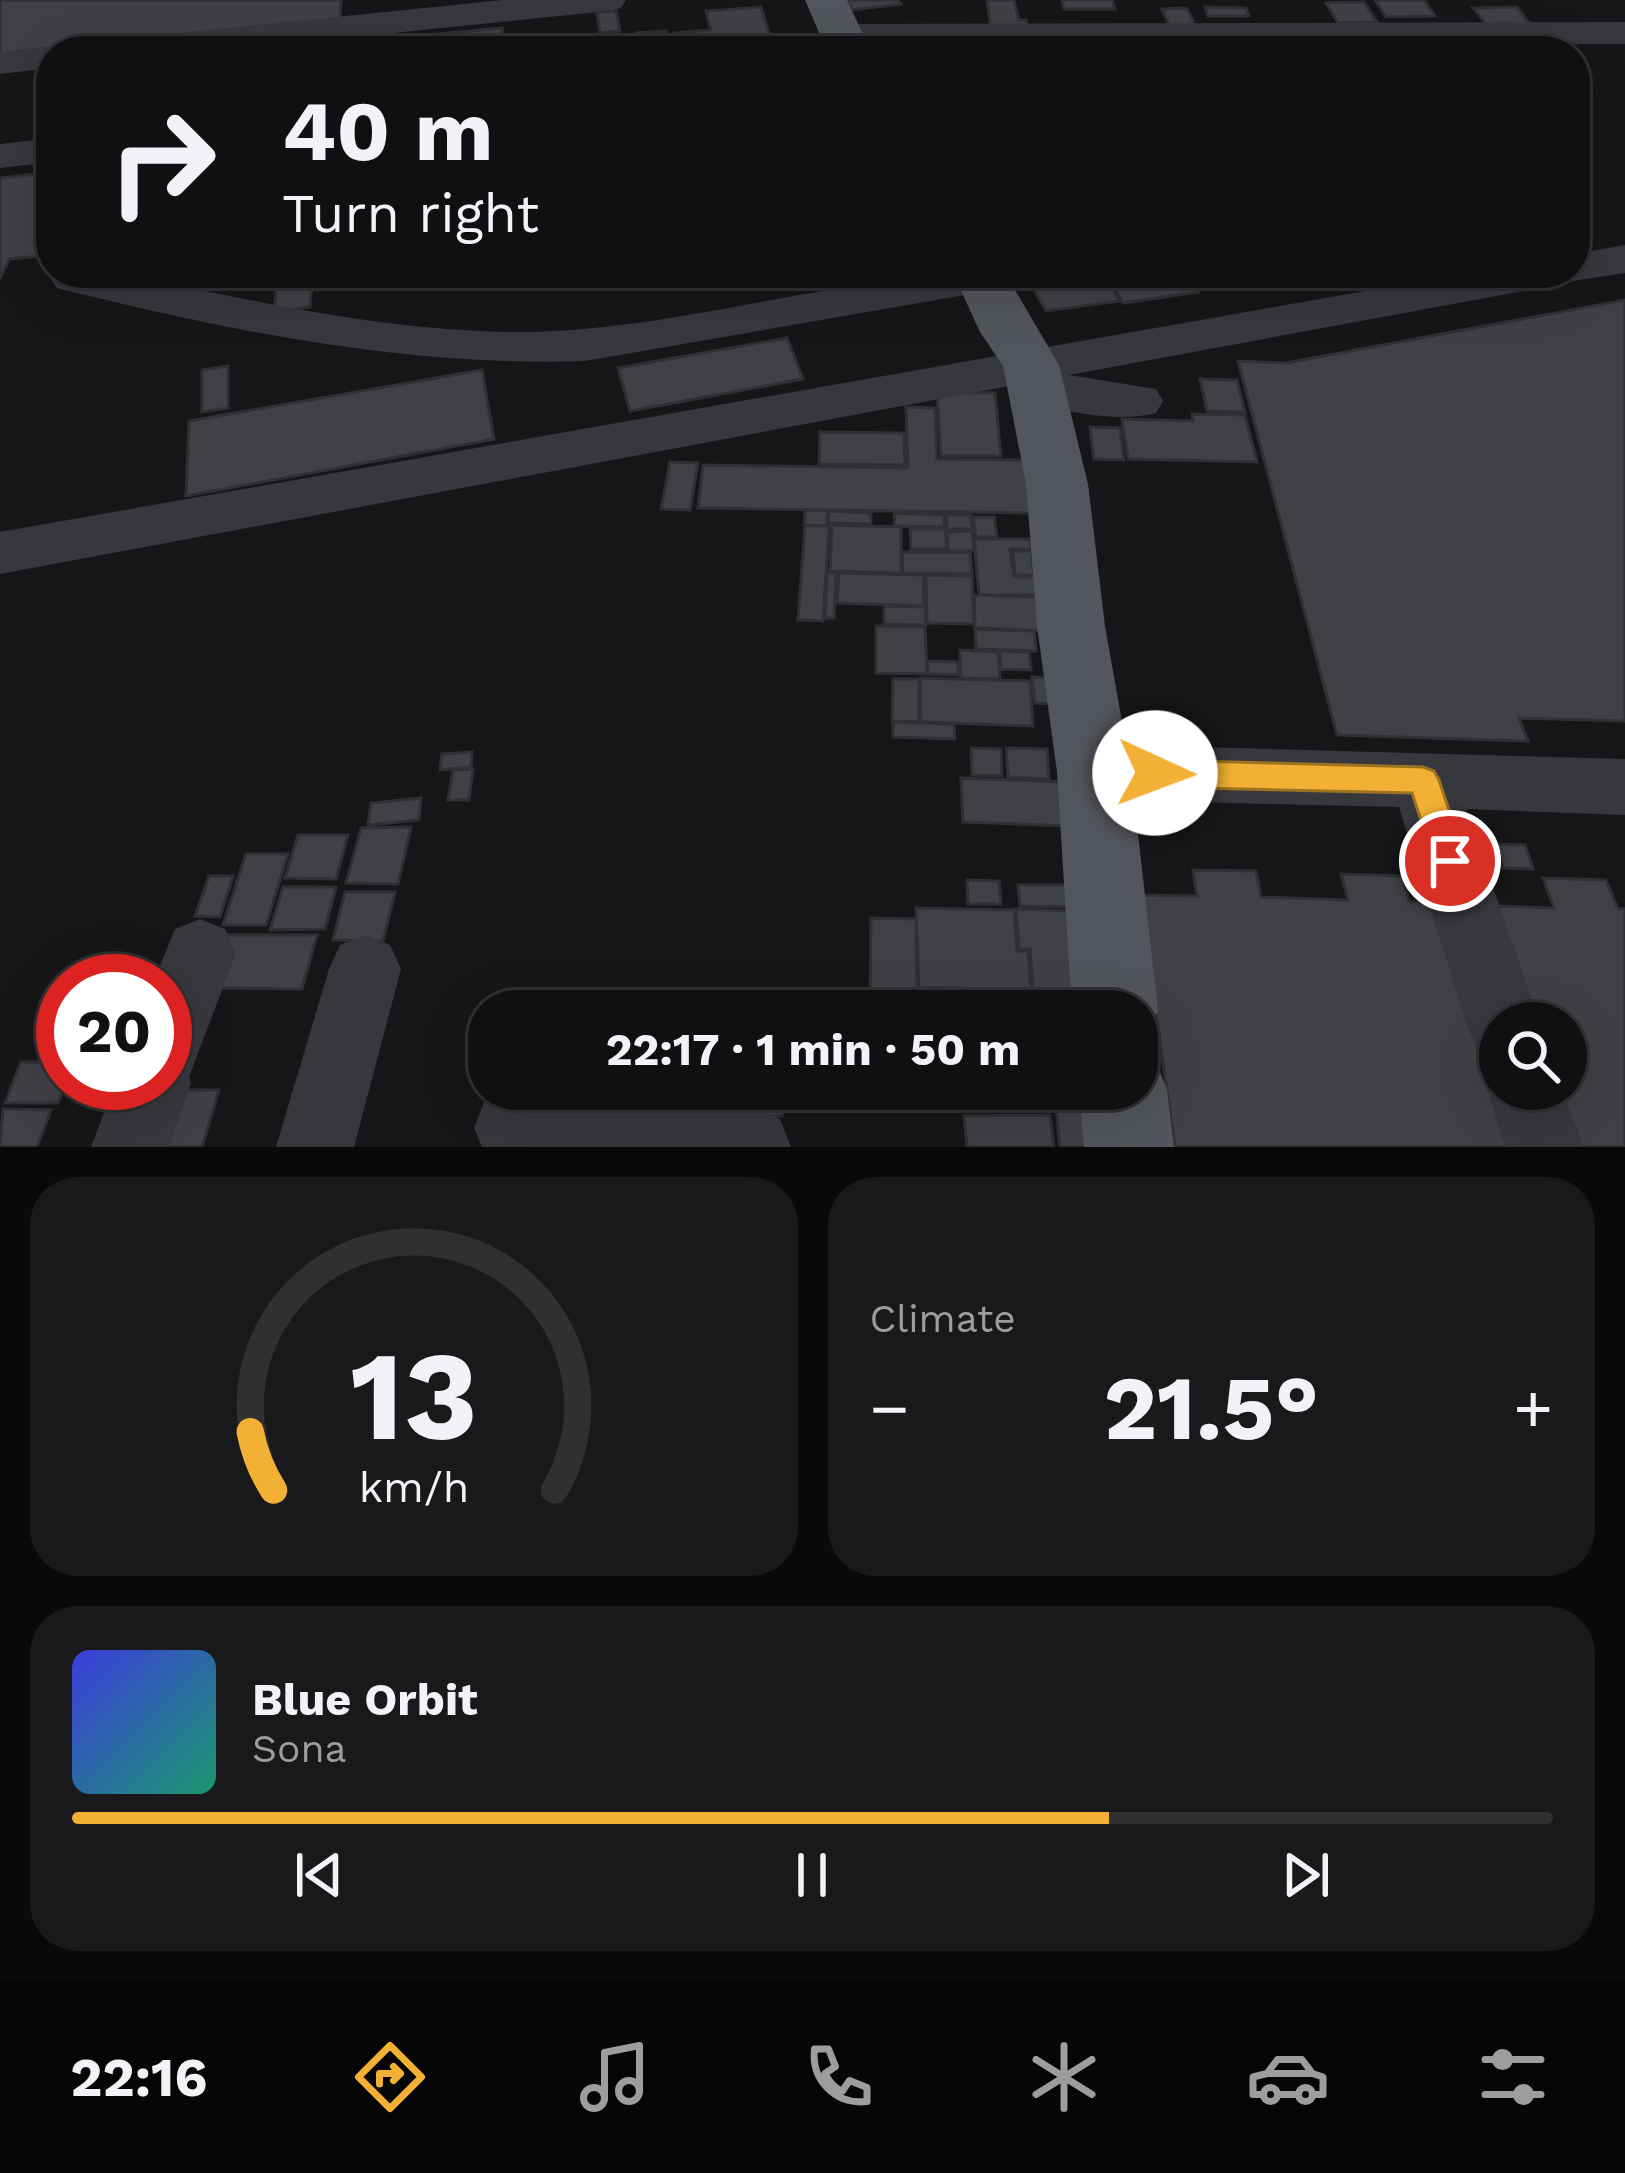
<!DOCTYPE html>
<html lang="en">
<head>
<meta charset="utf-8">
<style>
  :root { --surface:#101012; --page:#19191b; --text:#f1f3f6; --muted:#9c9d9f; --line:#303032; --accent:#f2b134 }
  body { margin:0; font-family:"Work Sans",sans-serif; background:var(--page); color:var(--text); height:100vh; display:flex; flex-direction:column; font-size:45px; white-space:nowrap }
  * { box-sizing:border-box; margin:0 }
  p { font-size:39px; color:var(--muted) }
  .icon { flex:none; width:66px; height:66px; fill:none; stroke:currentColor; stroke-width:2; stroke-linecap:round; stroke-linejoin:round }
  .map { position:relative; height:1147px; overflow:hidden }
  .side { display:flex; flex-direction:column; gap:30px; padding:30px; background:#09090a; flex:1 }
  .side>* { flex:none }
  .hud { position:absolute; left:36px; top:36px; width:1554px; height:252px; border-radius:48px; box-shadow:0 12px 48px #0002,0 0 0 3px var(--line); background:#101012; color:var(--text); overflow:hidden }
  .controls { position:absolute; left:1479px; top:1002px; display:grid; gap:24px }
  .controls a { display:grid; place-items:center; width:108px; height:108px; border-radius:50%; background:var(--surface); box-shadow:0 12px 48px #0002,0 0 0 3px var(--line); font-size:60px }
  .speed { position:absolute; left:36px; top:954px; display:flex; gap:24px; font-size:60px; font-weight:700; text-align:center }
  .speed>* { display:grid; place-content:center; width:156px; height:156px; border-radius:50%; background:var(--surface); box-shadow:0 12px 48px #0002,0 0 0 3px var(--line); line-height:1 }
  .speed .limit { border:18px solid #d22; background:#fff; color:#111 }
  .pin { position:absolute; display:grid; place-items:center; width:102px; height:102px; color:#fff; margin:-51px; border:6px solid #fff; border-radius:50%; box-shadow:0 3px 12px #0007 }
  .me { position:absolute; width:132px; margin:-66px; rotate:92deg; stroke-linejoin:round; filter:drop-shadow(0 0 9px #0008) }
  .turn { display:flex; align-items:center; gap:42px; height:252px; padding:0 48px; font-size:54px }
  .turn .icon { width:156px; height:156px; stroke-width:2.5 }
  .turn b { display:block; font-size:84px; line-height:102px }
  .big { font-size:90px; font-weight:700; line-height:1.1 }
  .side .card { flex:1; display:flex; flex-direction:column; justify-content:center; gap:18px; min-width:0; padding:0 42px; border-radius:48px; background:var(--page) }
  .side .dial { align-items:center; gap:0 }
  .dial svg { height:312px; overflow:visible; fill:none; stroke:var(--line); stroke-width:7; stroke-linecap:round; text-anchor:middle }
  .dial text { fill:var(--text); stroke:none }
  .song { display:flex; align-items:center; gap:36px }
  .cover { width:144px; height:144px; border-radius:18px; background:linear-gradient(135deg,hsl(240 70% 55%),hsl(160 70% 35%)) }
  .played { height:12px; border-radius:6px; background:linear-gradient(90deg,var(--accent) 70%,var(--line) 70%) }
  .keys { display:flex; justify-content:space-around; direction:ltr }
  .heat { display:flex; justify-content:space-between; align-items:center; font-size:66px; direction:ltr }
  .side .tiles { flex:1; display:grid; gap:30px; grid-template-columns:1fr 1fr }
  .card:last-child { grid-column:span 2 }
  .trip { position:absolute; left:468px; top:990px; width:690px; height:120px; border-radius:48px; background:var(--surface); box-shadow:0 12px 48px #0002,0 0 0 3px var(--line); font-weight:700; line-height:120px; text-align:center }
  .tab-bar { display:flex; height:192px; justify-content:space-around; align-items:center; background:#060607; color:var(--muted) }
  .tab-bar .icon { width:84px; height:84px }
  .tab-bar .selected { color:var(--accent) }
  .tab-bar b { font-size:54px; color:var(--text) }
  .map>svg:first-child { display:block }
</style>
</head>
<body>
<div class="map">
<svg width="1625" height="1147" viewBox="0 0 1625 1147">
  <rect width="100%" height="100%" fill="#161618"/>
  <path fill="#404145" stroke="#303034" stroke-width="3" d="M0,0H341L340,21L0,56Z
    M846,0H898L901,4L852,10Z
    M987,0H1014L1019,20H1026L1029,29L991,30Z
    M1062,0H1112L1115,9H1064Z
    M1375,0H1424L1435,16L1386,17Z
    M1364,2L1377,22L1338,23L1326,3Z
    M761,7L772,43L677,51L674,33L711,30L706,11Z
    M1205,7L1246,8L1249,16H1208Z
    M1517,7L1532,27H1488L1473,8Z
    M1187,8L1196,28H1170L1162,9Z
    M616,11L620,31L600,33L597,12Z
    M502,28L504,51H407V37Z
    M666,31L668,47L638,49L636,33Z
    M51,156V255L9,259L0,279V178L37,174L43,157Z
    M278,273H313L310,307L274,312Z
    M1104,273L1120,301L1046,311L1030,283Z
    M1154,273H1186L1198,292L1123,303L1115,289L1127,287L1122,278Z
    M1625,300V721L1519,718L1528,741L1337,735L1238,361L1286,363Z
    M787,338L803,379L630,411L618,368Z
    M228,366V408L202,412V370Z
    M482,370L494,439L186,496L189,421Z
    M1200,379L1237,380L1245,412L1207,411Z
    M937,392L995,393L1001,456H941Z
    M906,407L935,408L937,459L1027,460L1033,513L698,508L703,465L908,468Z
    M1192,414L1245,415L1257,462L1128,459L1122,419L1193,421Z
    M1090,427L1120,428L1124,460L1094,459Z
    M820,432L904,433L905,465L819,464Z
    M670,462L698,463L690,510L661,509Z
    M805,510L828,511L827,526L804,525Z
    M829,511L871,513V524L828,523Z
    M894,513L944,515V527L895,526Z
    M947,515H970L972,529H947Z
    M973,517H994L997,537H976Z
    M832,525L901,527V573L830,571Z
    M805,526H829L823,621L798,620Z
    M910,529H945L947,549H911Z
    M972,531L974,551H948L947,532Z
    M974,539H1030L1031,549H1010L1014,577H1037L1039,595H979Z
    M1013,551H1031L1034,575H1015Z
    M902,552H970L972,574L903,573Z
    M827,573H836L834,618H825Z
    M839,573L923,575L924,606L837,603Z
    M926,575L972,576L974,624L927,623Z
    M974,595L1041,597L1044,631L975,628Z
    M884,606L925,607L926,625L884,624Z
    M876,626L925,627L927,674L876,673Z
    M975,629L1034,631L1036,651L976,649Z
    M960,650L998,652L1000,679L961,678Z
    M1000,651L1029,652L1031,670L1001,669Z
    M927,661L958,662V675L928,674Z
    M1032,677L1067,678L1069,704L1035,703Z
    M920,678L1030,681L1033,726L921,722Z
    M893,679H919V722L892,721Z
    M893,722L954,724L955,739L893,737Z
    M971,748L1001,749L1002,776L972,775Z
    M1006,748L1047,749L1049,779L1008,777Z
    M472,752L471,767L440,770L442,754Z
    M473,769L469,800H448L453,770Z
    M961,778L1068,782L1072,826L963,822Z
    M421,798L419,820L368,825L371,803Z
    M411,827L398,884L346,883L361,828Z
    M298,835H348L336,879L285,878Z
    M1495,844L1525,845L1533,869L1503,868Z
    M246,854H288L266,925H223Z
    M1193,870L1256,871L1261,897L1348,900L1341,874L1403,876L1409,901L1459,902L1500,1030V1089H1519L1537,1147H1175L1139,895L1197,896Z
    M209,876H233L220,917L195,916Z
    M1543,878L1606,880L1618,909H1625V1147H1575L1555,1089H1566V1023H1533L1494,906L1554,908Z
    M967,880L999,881L1001,904H968Z
    M1018,885H1073L1075,907L1020,906Z
    M283,887H336L325,929L270,930Z
    M345,892H395L383,941L333,940Z
    M916,908L1014,910L1017,951H1028L1031,990L919,987Z
    M1016,909L1077,911L1089,1011H980V992L1034,994L1030,949H1019Z
    M871,918L916,919L917,1011H831V1002L870,1004Z
    M227,935H317L302,989L210,988Z
    M923,991L976,992L977,1011H923Z
    M21,1062H63L66,1083L58,1103H5Z
    M492,1089H783L782,1116L488,1111Z
    M966,1089H1047L1049,1111H967Z
    M1054,1089H1100L1107,1147H1060Z
    M160,1090H219L202,1147H140Z
    M3,1109L51,1110L37,1147H0Z
    M1050,1115L1054,1147H967L964,1116Z"/>
  <g fill="none" stroke-linecap="round" stroke-linejoin="round">
    <path fill="#37383d" fill-rule="evenodd" d="M503,0H626L621,8L608,11L217,51H89L95,43L108,40Z
      M1625,22V44L843,46L830,43L825,35L830,27L843,24Z
      M51,46L66,51H51V68L0,74V52Z
      M51,138V162L0,168V144Z
      M1625,245V273C1597,278 1570,280 1545,287L1069,375L1156,389L1163,401L1156,413C1117,424 1059,410 1020,400L1015,385L0,574V532L1467,273H1575V254Z
      M53,273C129,273 187,288 260,302C346,319 435,332 523,332C684,330 840,273 1002,273L1005,278L998,288L982,292L585,361C407,367 229,331 57,288L50,278Z
      M1094,744L1625,759V815L1466,809L1540,1023H1500V1058L1477,1049L1466,1023L1399,807L1094,800L1071,791L1062,772L1071,753Z
      M200,919L225,929L236,953L189,1077L191,1083L169,1147H91L115,1083H165V981H154L175,929Z
      M365,935L390,945L401,969L354,1147H276L329,969L340,945Z
      M1500,1061V1089H1563L1583,1147H1505L1487,1089Z
      M513,1089L714,1090L780,1119L791,1147H482L474,1128L485,1100Z"/>
    <path fill="#53555c" fill-rule="evenodd" d="M805,0H847L871,51H827Z
      M953,273H1005L1059,365L1088,484L1105,626L1131,772L1158,1011L1145,1040L1137,1043V1011H1072L1057,772L1037,626L1026,484L1003,366L980,332Z
      M1137,1051L1154,1058L1167,1089L1174,1147H1084L1079,1089H1137Z"/>
  </g>
  <path fill="#f2b134" stroke="#9d7322" stroke-width="3" d="M1155,760L1423,767L1434,771L1439,780L1466,861L1461,872L1450,876L1438,872L1412,793L1155,787L1144,783L1140,773L1144,764Z"/>
</svg>
<div class="controls">
<a><svg class="icon" aria-label="search" viewBox="0 0 24 24"><circle cx="10" cy="10" r="6"/><path d="M15 15l6 6"/></svg></a>
</div>
<div class="speed"><div class="limit">20</div></div>
<div class="pin" style="left:1450px;top:861px;background:#d93025"><svg class="icon" aria-label="arrive" viewBox="0 0 24 24"><path d="M6 21V4h12l-3 4 3 4H6"/></svg></div>
<svg class="me" style="left:1155px;top:773px" viewBox="-20 -20 40 40"><circle r="19" fill="#fff"/><path d="M0-13L10 11 0 6-10 11z" fill="#f2b134"/></svg>
<div class="trip">22:17 · 1 min · 50 m</div>
<div class="hud">
<div class="turn"><svg class="icon" aria-label="right" viewBox="0 0 24 24"><path d="M7 20v-9h11M14 6l5 5-5 5"/></svg><div><b>40 m</b>Turn right</div></div>
</div>
</div>
<section class="side">
<div class="tiles">
<div class="card dial"><svg viewBox="0 0 100 80">
<path d="M14 69A42 42 0 1 1 86 69"/>
<path d="M14 69A42 42 0 0 1 8 54" stroke="#f2b134"/>
<text x="50" y="56" font-size="32" font-weight="700">13</text>
<text x="50" y="72" font-size="11">km/h</text>
</svg></div>
<div class="card"><p>Climate</p>
<div class="heat"><a>−</a><b class="big">21.5°</b><a>+</a></div>
</div>
<div class="card">
<div class="song"><i class="cover"></i><div><b>Blue Orbit</b><p>Sona</p></div></div>
<div class="played"></div>
<div class="keys"><svg class="icon" aria-label="previous" viewBox="0 0 24 24"><path d="M18 5L8 12l10 7zM5 5v14"/></svg><svg class="icon" aria-label="pause" viewBox="0 0 24 24"><path d="M8 5v14M16 5v14"/></svg><svg class="icon" aria-label="next" viewBox="0 0 24 24"><path d="M6 5l10 7-10 7zM19 5v14"/></svg></div>
</div>
</div>
</section>
<nav class="tab-bar">
<b>22:16</b>
<svg class="icon selected" aria-label="directions" viewBox="0 0 24 24"><path d="M12 3l9 9-9 9-9-9zM9 14v-3h6M13 9l2 2-2 2"/></svg>
<svg class="icon" aria-label="music" viewBox="0 0 24 24"><path d="M9 18V5l10-2v13"/><circle cx="6" cy="18" r="3"/><circle cx="16" cy="16" r="3"/></svg>
<svg class="icon" aria-label="phone" viewBox="0 0 24 24"><path d="M5 4h4l2 5-3 2q2 4 5 5l2-3 5 2v4C11 20 4 13 5 4z"/></svg>
<svg class="icon" aria-label="climate" viewBox="0 0 24 24"><path d="M12 3v18M4 7l16 10M4 17L20 7"/></svg>
<svg class="icon" aria-label="car" viewBox="0 0 24 24"><path d="M5 17H2v-5l4-1 3-4h7l3 4 3 1v5h-3M9 17h6M6 11h13"/><circle cx="7" cy="17" r="2"/><circle cx="17" cy="17" r="2"/></svg>
<svg class="icon" aria-label="filters" viewBox="0 0 24 24"><path d="M4 7h16M4 17h16"/><circle cx="9" cy="7" r="2"/><circle cx="15" cy="17" r="2"/></svg>
</nav>
</body>
</html>
